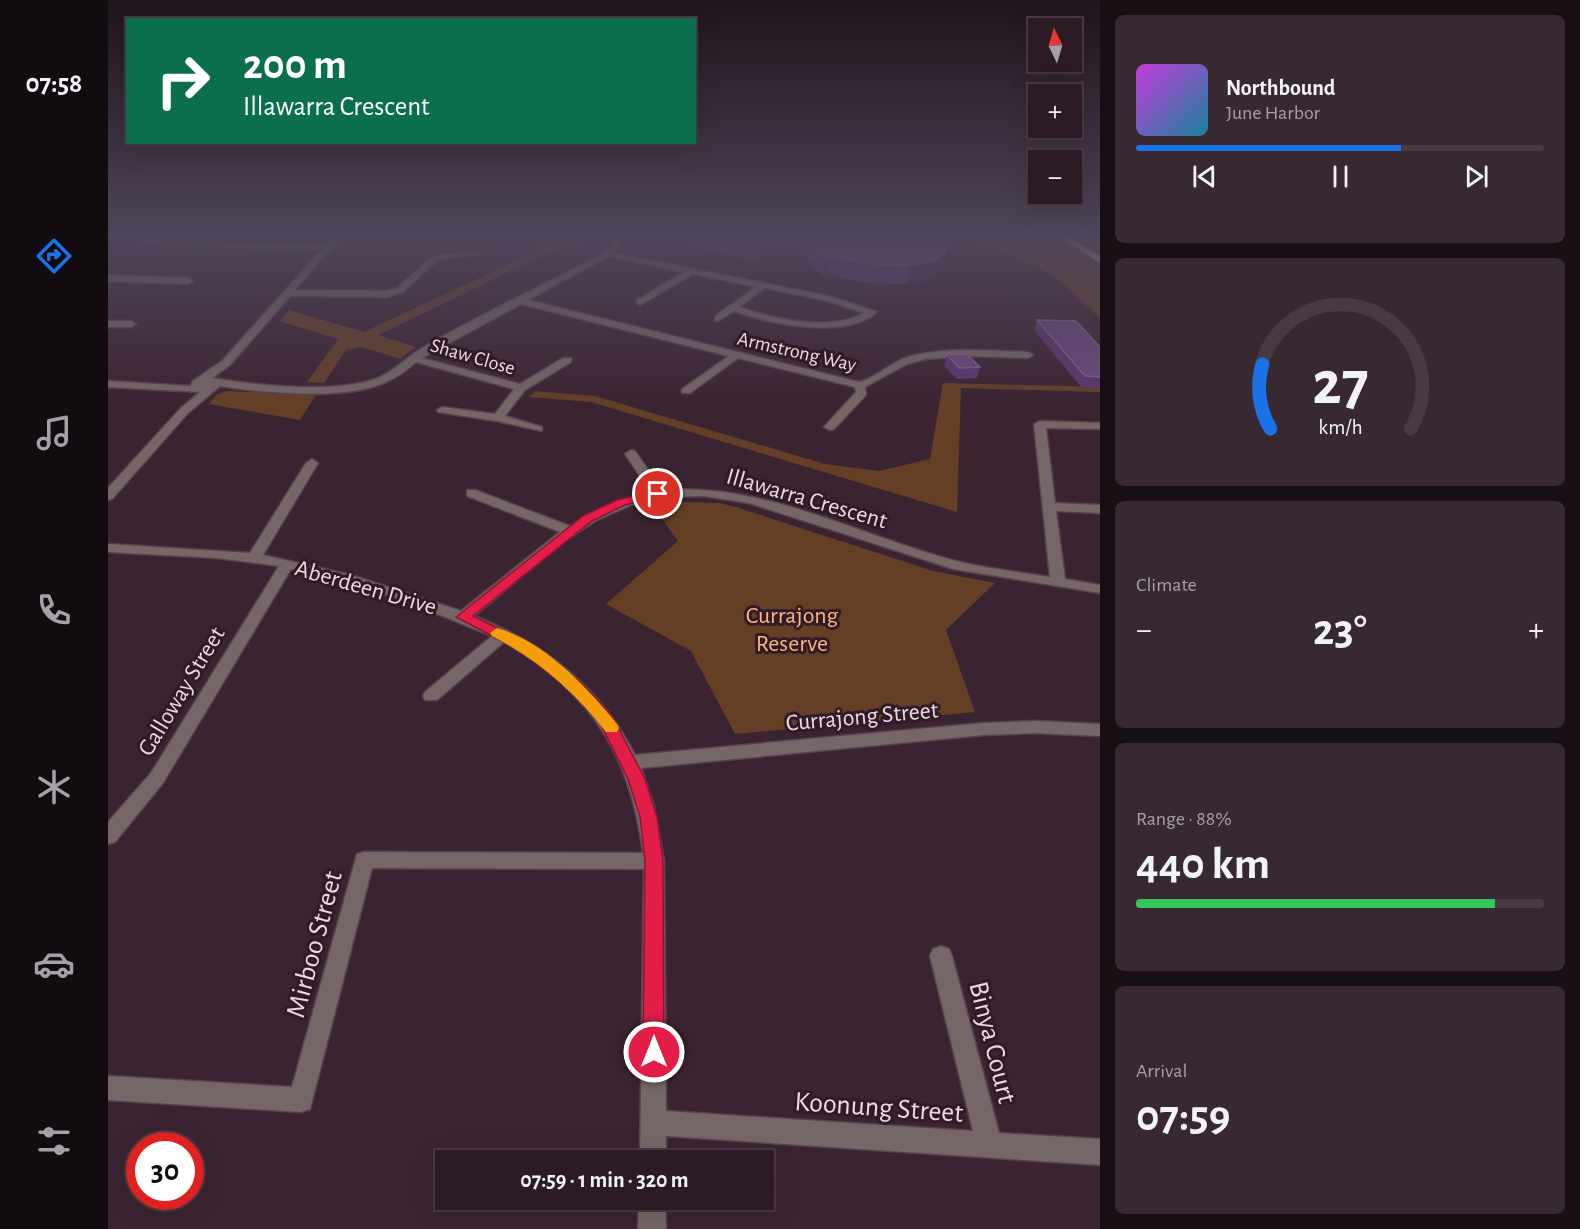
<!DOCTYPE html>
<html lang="en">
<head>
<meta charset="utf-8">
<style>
  :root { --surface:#2c1b25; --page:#382832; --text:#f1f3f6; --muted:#a6a1a7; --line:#483942; --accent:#1a73e8 }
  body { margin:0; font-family:"Alegreya Sans",sans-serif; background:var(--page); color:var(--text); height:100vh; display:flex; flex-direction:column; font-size:22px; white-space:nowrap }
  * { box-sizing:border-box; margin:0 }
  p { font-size:20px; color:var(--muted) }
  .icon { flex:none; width:33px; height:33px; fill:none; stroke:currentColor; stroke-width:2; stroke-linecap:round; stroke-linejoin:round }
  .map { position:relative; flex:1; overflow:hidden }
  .details { display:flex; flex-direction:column; gap:15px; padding:15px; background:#180f14; width:480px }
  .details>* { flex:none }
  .hud { position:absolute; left:18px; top:18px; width:570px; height:126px; border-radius:0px; box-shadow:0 6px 24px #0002,0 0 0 2px var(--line); background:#0b6e4f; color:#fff; overflow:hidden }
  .needle { width:39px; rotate:355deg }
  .tools { position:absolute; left:920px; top:18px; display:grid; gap:12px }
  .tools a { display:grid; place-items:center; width:54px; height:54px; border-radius:0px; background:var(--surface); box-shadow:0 6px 24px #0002,0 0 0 2px var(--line); font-size:30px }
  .speed { position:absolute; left:18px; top:1132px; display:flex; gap:12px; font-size:30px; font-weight:700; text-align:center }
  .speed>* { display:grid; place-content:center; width:78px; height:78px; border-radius:50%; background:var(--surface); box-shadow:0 6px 24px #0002,0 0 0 2px var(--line); line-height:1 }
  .speed .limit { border:9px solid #d22; background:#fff; color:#111 }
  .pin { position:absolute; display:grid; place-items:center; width:51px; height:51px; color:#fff; margin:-26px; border:3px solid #fff; border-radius:50%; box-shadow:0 2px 6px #0007 }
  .me { position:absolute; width:66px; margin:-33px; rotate:0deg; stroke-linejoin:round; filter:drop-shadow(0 0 4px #0008) }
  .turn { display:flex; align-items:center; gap:21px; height:126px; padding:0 18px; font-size:27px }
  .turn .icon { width:78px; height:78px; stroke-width:2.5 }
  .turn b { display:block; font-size:42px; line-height:51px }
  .big { font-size:45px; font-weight:700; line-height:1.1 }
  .details .card { flex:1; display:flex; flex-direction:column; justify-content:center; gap:9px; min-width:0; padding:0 21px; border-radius:9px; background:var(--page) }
  .details .dial { align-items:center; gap:0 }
  .dial svg { height:156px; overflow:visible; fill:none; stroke:var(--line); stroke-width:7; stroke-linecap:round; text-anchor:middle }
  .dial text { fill:var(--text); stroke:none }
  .song { display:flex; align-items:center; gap:18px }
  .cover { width:72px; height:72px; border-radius:9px; background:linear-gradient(135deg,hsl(290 70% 55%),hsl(190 70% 35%)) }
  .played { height:6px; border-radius:3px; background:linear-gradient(90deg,var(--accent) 65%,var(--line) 65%) }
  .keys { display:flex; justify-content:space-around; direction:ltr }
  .heat { display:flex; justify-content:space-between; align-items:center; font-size:33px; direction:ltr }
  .charge { height:9px; border-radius:4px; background:linear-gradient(90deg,#34c759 88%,var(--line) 0) }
  .trip { position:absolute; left:327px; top:1150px; width:339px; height:60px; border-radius:0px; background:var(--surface); box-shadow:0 6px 24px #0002,0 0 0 2px var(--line); font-weight:700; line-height:60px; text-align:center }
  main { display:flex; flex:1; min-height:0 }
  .tabs { display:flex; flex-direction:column; width:108px; justify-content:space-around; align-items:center; background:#120b0f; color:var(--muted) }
  .tabs .icon { width:42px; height:42px }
  .tabs .current { color:var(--accent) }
  .tabs b { font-size:27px; color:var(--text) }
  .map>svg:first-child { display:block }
</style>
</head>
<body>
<main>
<nav class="tabs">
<b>07:58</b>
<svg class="icon current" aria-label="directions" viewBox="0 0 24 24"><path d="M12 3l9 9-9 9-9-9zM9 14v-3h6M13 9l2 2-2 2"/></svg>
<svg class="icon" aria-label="music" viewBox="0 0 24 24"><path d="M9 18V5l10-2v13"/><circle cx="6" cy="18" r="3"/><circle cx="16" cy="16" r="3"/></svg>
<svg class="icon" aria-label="phone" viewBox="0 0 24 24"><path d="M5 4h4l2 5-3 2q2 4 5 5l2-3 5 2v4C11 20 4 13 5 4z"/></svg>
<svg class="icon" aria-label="climate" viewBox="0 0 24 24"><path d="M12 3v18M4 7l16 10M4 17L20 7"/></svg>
<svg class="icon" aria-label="car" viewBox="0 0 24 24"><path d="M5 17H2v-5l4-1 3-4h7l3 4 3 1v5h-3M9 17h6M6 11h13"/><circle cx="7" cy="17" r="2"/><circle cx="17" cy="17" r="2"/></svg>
<svg class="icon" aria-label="filters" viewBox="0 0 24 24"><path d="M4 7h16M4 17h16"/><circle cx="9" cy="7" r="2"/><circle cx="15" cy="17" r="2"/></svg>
</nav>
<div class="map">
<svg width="992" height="1229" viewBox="0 0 992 1229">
  <rect width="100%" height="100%" fill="#3b2431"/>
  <path fill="#643f26" d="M855,234H992V318L945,275Z
    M456,238L473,241L451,248L270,335L308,347L292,359L254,347L238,350L216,383L199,382L230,339L171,321L181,310L256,332Z
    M835,383L992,387V392L853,388L849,512L483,402L421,397L427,391L487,396L717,464L771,471L822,459Z
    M118,391L208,395L192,420L101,404L108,395Z
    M569,502L611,503L631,508L825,571L887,583L838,630L867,712L627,734L583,651L498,604L570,541L544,505Z"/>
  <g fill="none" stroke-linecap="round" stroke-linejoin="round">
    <g stroke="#57414e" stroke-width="3">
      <path id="street" d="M8,234H20L57,242L218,245L228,234H235L187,290L278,291L289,288L325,256L367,252L371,254L330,260L295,292L279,297L182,296L122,365L104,378C147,385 226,394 267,379C287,372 299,356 316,347C373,314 433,286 491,256L503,246L508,234H515L511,247L505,253L721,296L769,312C737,340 662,324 626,311L610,321L607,320V316L648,287L585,274L532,305L528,302L529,300L576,272L501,256L420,300L751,382C769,378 782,362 800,357C839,346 880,351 920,352L925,355L920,358L862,356L818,359L799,364L757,387L758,395L726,429L722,430L716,427L748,392L747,387L630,358L582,393H574V389L621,356L413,304L314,358L412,384L455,358H463V362L417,390L397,416L434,427V431L389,421L330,412L329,410L334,407L387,414L406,389L308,362C297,372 287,379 273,384C234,400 154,393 112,386L80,413L4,499L0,500V488L72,409L92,392L0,387V381L82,386L85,381L114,361L214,249L57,246ZM657,288L719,301L756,313C721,332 667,319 631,307Z
        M0,275L81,278L85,281L81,284L0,281Z
        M0,321H23L28,324L23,327H0Z
        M932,421L992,423V429L938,428L947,503L992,505V513L948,511L957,579L992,585V593L845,569L641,503L596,496L555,497L523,505L489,520L458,540L366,616C435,643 493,688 527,755L876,723L927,721L992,724V736L927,733L876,735L533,768L546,806L556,861L558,1111L865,1131L822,956L825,949L833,946L841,949L844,956L891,1133L992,1139V1165L558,1136V1161H532L536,869L264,868L202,1109L193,1112L0,1100V1076L184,1087L249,854L256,852L535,853C522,754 483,692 396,642L329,700H317L315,696L317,692L384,636L295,600L183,569L55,783L7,842L0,844V822L43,773L171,566L109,558L0,552V544L142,553L198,463L204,459L210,463L155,555L243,575L353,611L452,532L359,496V490H367L462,526C488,510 514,499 543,492L517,454L523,450L527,451L554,490C658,482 753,537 852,562C881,569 912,572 942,577L926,424Z
        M531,1200H557L558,1229H530Z"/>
    </g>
    <g stroke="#57414e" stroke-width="3">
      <path id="highway" d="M947,234H956L992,256V263Z"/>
    </g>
    <use href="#street" fill="#756767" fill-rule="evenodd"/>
    <use href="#highway" fill="#dab8b7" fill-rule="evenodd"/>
  </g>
  <path fill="#5a3770" d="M579,234H816L838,251L834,269L828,276L816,281L799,284L756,283L719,274L715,277L693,251L652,258L631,257L594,249L583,243L579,237Z
    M929,320L992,347V388L973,387L926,330Z
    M839,355L872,367L869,378L849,379L836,366Z"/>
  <path fill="#472851" d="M695,234L693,251L652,258L654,240Z
    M838,251L834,269L828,276L816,281L799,284L802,265Z
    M721,255L719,274L715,277L718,258Z"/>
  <path fill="#6a497c" stroke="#7e608c" stroke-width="1.5" d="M604,234H816L829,238L837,244L838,251L832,257L820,262L802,265L759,264L721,255L718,258L695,234L654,240L632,239Z
    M929,320L968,321L992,347V377L977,376Z
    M859,354L872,367L851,368L839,355Z"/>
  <linearGradient id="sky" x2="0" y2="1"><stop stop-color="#20141b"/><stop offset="0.58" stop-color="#4f455a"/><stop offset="1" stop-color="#4f455a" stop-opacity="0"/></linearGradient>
  <rect width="992" height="406" fill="url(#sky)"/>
  <path fill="#e11d48" stroke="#92132f" stroke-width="1.5" d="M550,490L555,491V496L517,505L484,521L365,616L419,642L472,682L504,716L537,779L549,817L555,861L556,1052L553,1059L546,1062L538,1059L535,1052L537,861L532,817L520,779L492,723L462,689L409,649L348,617L475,516L509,500Z"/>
  <path fill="#f59e0b" d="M389,628C436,641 479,687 509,724L511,728L509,732H498C466,691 430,660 384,636L382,633Z"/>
  <g text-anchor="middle" stroke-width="6" stroke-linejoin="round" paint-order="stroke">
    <g font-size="20" fill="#ebdce4" stroke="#301b27">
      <text transform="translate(689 351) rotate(13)" y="7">Armstrong Way</text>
      <text transform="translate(365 356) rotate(16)" y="7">Shaw Close</text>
    </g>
    <g font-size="24" fill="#ebdce4" stroke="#301b27">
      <text transform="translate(699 498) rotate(16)" y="8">Illawarra Crescent</text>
      <text transform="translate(258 587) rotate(16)" y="8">Aberdeen Drive</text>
      <text transform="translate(73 691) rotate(-59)" y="8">Galloway Street</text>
      <text transform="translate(754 716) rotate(-5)" y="8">Currajong Street</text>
    </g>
    <g font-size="24" fill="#ffb482" stroke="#301b27">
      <text x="684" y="623">Currajong<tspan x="684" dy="28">Reserve</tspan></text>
    </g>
    <g font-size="28" fill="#ebdce4" stroke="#301b27">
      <text transform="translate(205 944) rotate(-75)" y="10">Mirboo Street</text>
      <text transform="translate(886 1042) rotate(76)" y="10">Binya Court</text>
      <text transform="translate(771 1106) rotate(4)" y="10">Koonung Street</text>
    </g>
  </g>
</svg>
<div class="tools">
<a><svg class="needle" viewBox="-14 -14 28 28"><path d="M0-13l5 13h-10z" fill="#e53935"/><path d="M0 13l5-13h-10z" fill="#a6a1a7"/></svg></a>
<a>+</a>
<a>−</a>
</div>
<div class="speed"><div class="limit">30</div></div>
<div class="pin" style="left:550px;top:494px;background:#d93025"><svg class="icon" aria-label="arrive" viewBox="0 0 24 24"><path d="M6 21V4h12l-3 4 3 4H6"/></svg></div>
<svg class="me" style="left:546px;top:1052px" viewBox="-20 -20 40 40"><circle r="17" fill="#e11d48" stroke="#fff" stroke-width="3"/><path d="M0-11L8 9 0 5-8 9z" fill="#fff"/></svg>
<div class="trip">07:59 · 1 min · 320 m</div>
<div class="hud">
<div class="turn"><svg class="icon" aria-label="right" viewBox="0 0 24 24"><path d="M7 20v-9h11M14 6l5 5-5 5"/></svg><div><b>200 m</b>Illawarra Crescent</div></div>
</div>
</div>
<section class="details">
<div class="card">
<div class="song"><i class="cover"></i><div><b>Northbound</b><p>June Harbor</p></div></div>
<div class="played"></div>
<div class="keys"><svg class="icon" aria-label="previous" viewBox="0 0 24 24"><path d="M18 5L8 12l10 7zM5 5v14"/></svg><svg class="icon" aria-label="pause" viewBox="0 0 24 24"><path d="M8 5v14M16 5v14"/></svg><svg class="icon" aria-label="next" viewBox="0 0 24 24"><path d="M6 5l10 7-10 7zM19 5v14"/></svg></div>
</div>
<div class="card dial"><svg viewBox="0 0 100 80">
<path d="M14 69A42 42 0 1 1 86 69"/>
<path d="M14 69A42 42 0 0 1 10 36" stroke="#1a73e8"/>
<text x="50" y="56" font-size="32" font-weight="700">27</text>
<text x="50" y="72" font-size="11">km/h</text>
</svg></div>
<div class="card"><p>Climate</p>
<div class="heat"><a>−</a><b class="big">23°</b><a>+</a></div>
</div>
<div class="card"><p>Range · 88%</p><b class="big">440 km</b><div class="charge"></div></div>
<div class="card"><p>Arrival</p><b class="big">07:59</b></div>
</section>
</main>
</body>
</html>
